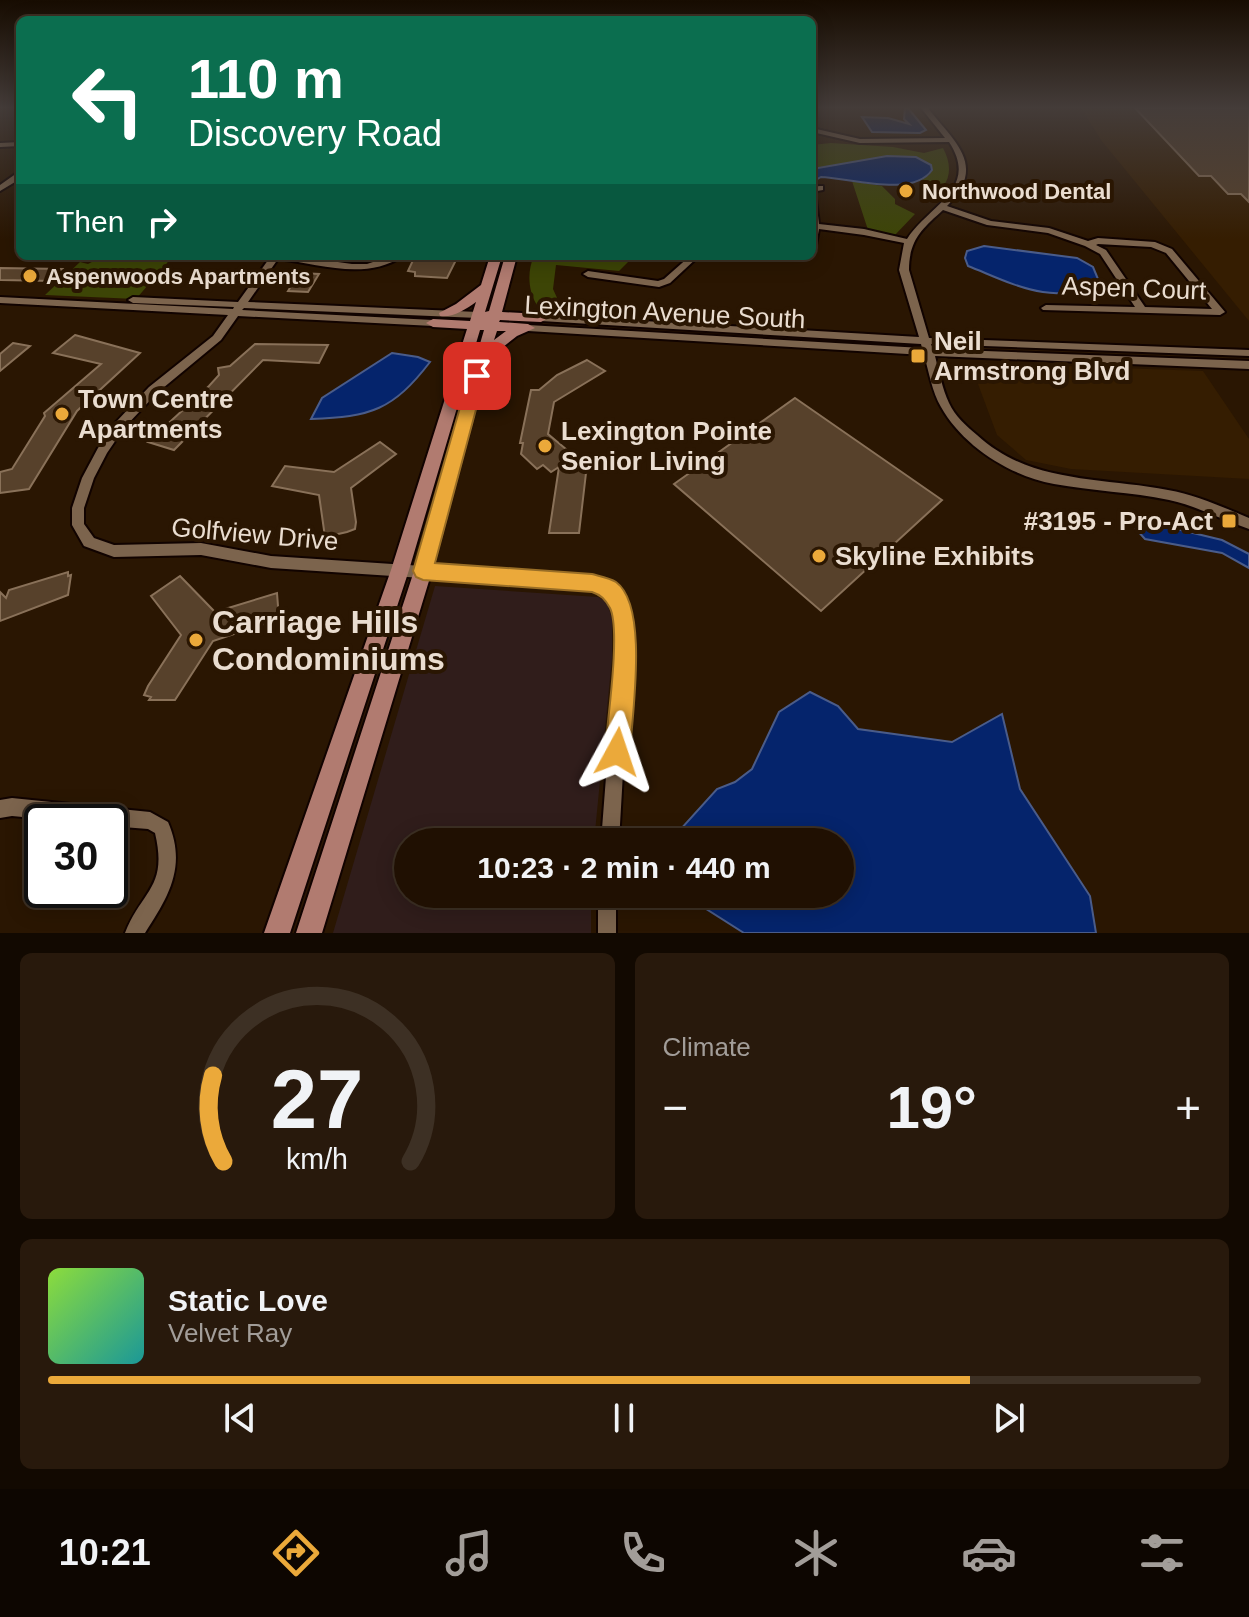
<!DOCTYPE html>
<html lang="en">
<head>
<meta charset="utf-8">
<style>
  :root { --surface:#201002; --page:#28190c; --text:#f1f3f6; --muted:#a29d99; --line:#3d3024; --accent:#eba93a }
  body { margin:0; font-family:Arial,sans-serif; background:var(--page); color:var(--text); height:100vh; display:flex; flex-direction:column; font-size:30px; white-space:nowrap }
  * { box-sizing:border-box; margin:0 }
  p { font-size:26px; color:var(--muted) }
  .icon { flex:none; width:44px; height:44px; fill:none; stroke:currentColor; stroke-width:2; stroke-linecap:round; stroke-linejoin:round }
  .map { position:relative; height:933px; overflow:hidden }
  .panel { display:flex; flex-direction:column; gap:20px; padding:20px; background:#120901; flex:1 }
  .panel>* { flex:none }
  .hud { position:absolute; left:16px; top:16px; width:800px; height:244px; border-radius:12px; box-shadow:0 4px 20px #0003,0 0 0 2px var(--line); background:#0b6e4f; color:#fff; overflow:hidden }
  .speed { position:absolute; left:24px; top:804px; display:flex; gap:16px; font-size:40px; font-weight:700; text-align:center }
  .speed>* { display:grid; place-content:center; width:104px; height:104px; border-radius:50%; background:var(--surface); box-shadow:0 4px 20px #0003,0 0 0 2px var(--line); line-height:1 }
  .speed .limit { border:4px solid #111; border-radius:12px; background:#fff; color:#111 }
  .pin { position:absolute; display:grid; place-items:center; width:68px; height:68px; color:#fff; margin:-34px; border-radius:16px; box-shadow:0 4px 12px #0006 }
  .me { position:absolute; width:88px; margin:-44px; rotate:5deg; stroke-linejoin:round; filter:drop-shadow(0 0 6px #0008) }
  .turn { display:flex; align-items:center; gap:28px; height:168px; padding:0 40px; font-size:36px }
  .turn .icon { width:104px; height:104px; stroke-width:2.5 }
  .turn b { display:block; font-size:56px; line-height:68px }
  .then { display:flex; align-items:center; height:76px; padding:0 40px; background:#0003; gap:16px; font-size:30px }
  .big { font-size:60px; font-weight:700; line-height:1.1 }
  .panel .card { flex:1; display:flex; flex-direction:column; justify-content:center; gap:12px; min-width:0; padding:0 28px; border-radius:12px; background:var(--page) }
  .panel .dial { align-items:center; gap:0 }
  .dial svg { height:208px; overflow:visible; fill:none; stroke:var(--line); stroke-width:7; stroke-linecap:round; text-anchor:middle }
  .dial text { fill:var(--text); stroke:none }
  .song { display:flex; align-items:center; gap:24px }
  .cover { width:96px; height:96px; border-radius:12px; background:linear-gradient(135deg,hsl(90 70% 55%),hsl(180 70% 35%)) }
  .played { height:8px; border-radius:4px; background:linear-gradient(90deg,var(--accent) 80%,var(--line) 80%) }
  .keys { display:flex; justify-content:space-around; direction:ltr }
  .heat { display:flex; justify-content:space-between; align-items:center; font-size:44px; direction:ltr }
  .panel .tiles { flex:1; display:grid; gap:20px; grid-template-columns:1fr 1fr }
  .card:last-child { grid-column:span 2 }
  .trip { position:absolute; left:394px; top:828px; width:460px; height:80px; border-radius:40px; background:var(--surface); box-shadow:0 4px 20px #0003,0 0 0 2px var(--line); font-weight:700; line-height:80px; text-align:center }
  .dock { display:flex; height:128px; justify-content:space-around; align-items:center; background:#0d0601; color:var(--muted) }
  .dock .icon { width:56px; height:56px }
  .dock .active { color:var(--accent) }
  .dock b { font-size:36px; color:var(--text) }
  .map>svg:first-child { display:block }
</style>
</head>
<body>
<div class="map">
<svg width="1249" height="933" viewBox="0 0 1249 933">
  <rect width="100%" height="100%" fill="#2a1602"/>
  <path fill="#301d1b" d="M435,586L598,597L607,602L612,619V658L594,842H408V894H591V933H333Z"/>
  <path fill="#351d01" d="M1081,108H1249V321L1101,140Z
    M955,362L1203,371L1249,439V479L1071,469L1026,460L997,435L975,376L958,375Z"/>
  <path fill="#3d4506" d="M831,143L893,147L924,153L943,148C950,161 952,175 943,187L922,180L930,174L931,165C895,146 851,165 812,169V145Z
    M852,181L882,186L895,199V204L915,214L894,236L868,230Z
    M103,256H173L136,299L45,295L80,262L88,264Z
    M534,256L586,258L634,256L619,271L556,265L553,289L558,300L545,307L537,305C528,291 527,271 534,256Z"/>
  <path fill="#05246c" stroke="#4a5c8a" stroke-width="2" d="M905,108H908L926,130L920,133L872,132L862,117L888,118L909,124L904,119Z
    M887,156L916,157L931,165L932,170C913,198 850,178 821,177L812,182V169Z
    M984,246L1077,258L1093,267L1098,279C1059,311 1007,281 968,266L965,258L967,251Z
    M392,353L418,357L430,362C393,410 371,417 311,419L322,398Z
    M1156,524L1222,540L1249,554V568L1222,553L1145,539L1136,529Z
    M810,692L838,706L858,729L952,742L1002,714L1020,789L1090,896L1096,933H744L689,898L687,894H840V842H674L679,831L717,789L735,782L752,769L779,712Z"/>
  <path fill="#57412b" stroke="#897159" stroke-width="2" d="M1135,108H1249V202L1241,194H1228L1211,176H1199Z
    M415,256H458L447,278L415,276V272L408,271Z
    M0,268L62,269L59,272H64L55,281L0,280Z
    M299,273L319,274L308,292L288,291Z
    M75,335L140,353L77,411L29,489L0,493V472L12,469L45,416L44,413L101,364L53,353Z
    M13,343L30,346L0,371V354Z
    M255,344L328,345L319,363L263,360L174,450L148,442L209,386L219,375L218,368L230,366Z
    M587,360L605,371L554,402L548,434L591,470L586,473L579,533H549L559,467L551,472L543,465L537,469L521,454L523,443H520L531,390H539L557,375Z
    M795,398L942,500L821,611L674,484Z
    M380,442L396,454L351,488L356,522L355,529L347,532L325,537L319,495L272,486L285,466L334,472Z
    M68,572V576L71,575L68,595L0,621V592L6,598L9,590Z
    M180,576L215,612L277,593L279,619L213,641L175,700H149L151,697L144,695L148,686L181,635L151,596Z"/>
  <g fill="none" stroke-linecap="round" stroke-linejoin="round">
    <g stroke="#110300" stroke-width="4">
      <path id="minor" d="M921,108H928C954,142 988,165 947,206L991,221L1049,228L1088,241L1098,238L1155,242L1172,249L1225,312L1220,315L1043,310L1041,308L1046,305L1135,307L1100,254L1085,246L1048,233L987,225L943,210C922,229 909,240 909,270L929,338L1249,350V356L931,344L933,349L1249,361V369L935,356C939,371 942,388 949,403C955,416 966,426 977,435C1030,484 1101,477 1168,490C1196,495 1223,507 1249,518V529C1222,520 1197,506 1169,500C1131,492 1092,491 1054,484C1010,476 963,446 941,407C932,392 929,372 924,355L528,331L523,328L528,325L922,348L921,344L541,321L536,318L541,315L919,337L899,270L904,243L864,235L819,229L816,245L812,248V197L816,199L819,224L864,229L907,239C929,205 980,189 949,142L860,143L812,132V128L860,139L945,138ZM1098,244L1151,247L1166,253L1212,309L1145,307L1106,250L1096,245Z
        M20,142V146L0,147V143Z
        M17,173H20V179L0,191V185Z
        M820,186H823V190L817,191L815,196H812V187Z
        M271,256H295L352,264H367L391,256H403C366,281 319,264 278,259L248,302L478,312L483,315L478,318L244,308L242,310L433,320L438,323L433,326L238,316L221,340L157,393L124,428L107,453L94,478L84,508V524L94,538L114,545L201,543L271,556L592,577L614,585L627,604L631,634L619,842H601L617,634C615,612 615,597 592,589L271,568L201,555L114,557L84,546L72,525V508L82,478L98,448L116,422L149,387L213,336L228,315L0,303V297L233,309L234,307L133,303L128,300L133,297L238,302Z
        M690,256H699L670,283L659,287L588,277L583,274L588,271L658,281L664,279Z
        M12,798L150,812L168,822C187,866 169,896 145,933H125C142,890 168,888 155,833L148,829L110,826V822H76L12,816L0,818V800Z
        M598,894H616V933H598Z"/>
    </g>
    <g stroke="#110300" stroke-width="4">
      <path id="major" d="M490,256H502L485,312L489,311L505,256H517L502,312L541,314L548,318L541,322L500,320L499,322L528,324L535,328L517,336L489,358L432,571L322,933H296L414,571L484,330H480L409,570L290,933H264L391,570L467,329L433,327L426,323L433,319L470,321L476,302C466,309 453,318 440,316L439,313L456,304L481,285ZM497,331H506L494,340Z"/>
    </g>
    <use href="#minor" fill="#7c644d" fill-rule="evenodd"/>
    <use href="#major" fill="#b17b70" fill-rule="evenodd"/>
  </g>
  <linearGradient id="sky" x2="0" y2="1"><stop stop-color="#170c01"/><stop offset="0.45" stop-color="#443c39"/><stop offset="1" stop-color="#443c39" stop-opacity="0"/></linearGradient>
  <rect width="1249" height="239" fill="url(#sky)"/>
  <path fill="#eba93a" stroke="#996e26" stroke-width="2" d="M477,370L485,376L435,563L592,574C599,576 610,578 616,582C649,606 632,714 630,752L626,761L617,765L609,761L605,752C607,723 621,631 610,608C605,599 601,595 592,592L423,580L416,577L413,571L469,376Z"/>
  <g fill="#eba93a" stroke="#2a1602" stroke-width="3">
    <circle cx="906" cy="191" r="8"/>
    <circle cx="30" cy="276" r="8"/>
    <rect x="910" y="348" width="16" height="16" rx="4"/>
    <circle cx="62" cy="414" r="8"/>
    <circle cx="545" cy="446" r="8"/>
    <rect x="1221" y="513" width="16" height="16" rx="4"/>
    <circle cx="819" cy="556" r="8"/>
    <circle cx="196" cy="640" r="8"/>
  </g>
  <g text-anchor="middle" stroke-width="8" stroke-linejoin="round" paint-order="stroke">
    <g font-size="22" font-weight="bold" fill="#eaddd0" stroke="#2a1602" text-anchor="start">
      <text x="922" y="199">Northwood Dental</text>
      <text x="46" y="284">Aspenwoods Apartments</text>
    </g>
    <g font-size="26" fill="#eaddd0" stroke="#2a1602">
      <text transform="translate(1134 288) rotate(2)" y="9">Aspen Court</text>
      <text transform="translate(665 312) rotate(3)" y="9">Lexington Avenue South</text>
      <text transform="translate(255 534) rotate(5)" y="9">Golfview Drive</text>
    </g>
    <g font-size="26" font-weight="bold" fill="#eaddd0" stroke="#2a1602" text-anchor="start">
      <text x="934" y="350">Neil<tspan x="934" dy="30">Armstrong Blvd</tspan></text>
      <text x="78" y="408">Town Centre<tspan x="78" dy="30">Apartments</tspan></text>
      <text x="561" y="440">Lexington Pointe<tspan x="561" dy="30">Senior Living</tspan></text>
      <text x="1213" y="530" text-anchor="end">#3195 - Pro-Act</text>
      <text x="835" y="565">Skyline Exhibits</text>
    </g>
    <g font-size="32" font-weight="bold" fill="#eaddd0" stroke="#2a1602" text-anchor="start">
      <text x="212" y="633">Carriage Hills<tspan x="212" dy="37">Condominiums</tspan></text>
    </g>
  </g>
</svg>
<div class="speed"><div class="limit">30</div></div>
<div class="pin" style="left:477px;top:376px;background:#d93025"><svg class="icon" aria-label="arrive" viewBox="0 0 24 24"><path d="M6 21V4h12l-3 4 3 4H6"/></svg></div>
<svg class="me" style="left:617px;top:752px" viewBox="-20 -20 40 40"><path d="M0-17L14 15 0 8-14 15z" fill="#eba93a" stroke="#fff" stroke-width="4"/></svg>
<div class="trip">10:23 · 2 min · 440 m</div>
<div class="hud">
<div class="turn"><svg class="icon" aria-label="left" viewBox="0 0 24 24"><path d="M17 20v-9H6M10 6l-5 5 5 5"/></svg><div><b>110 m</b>Discovery Road</div></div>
<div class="then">Then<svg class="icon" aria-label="right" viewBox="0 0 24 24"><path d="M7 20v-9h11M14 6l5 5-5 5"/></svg></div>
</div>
</div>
<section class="panel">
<div class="tiles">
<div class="card dial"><svg viewBox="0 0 100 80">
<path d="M14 69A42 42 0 1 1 86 69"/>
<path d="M14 69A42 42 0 0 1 10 36" stroke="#eba93a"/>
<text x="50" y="56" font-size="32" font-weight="700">27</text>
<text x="50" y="72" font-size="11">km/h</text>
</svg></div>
<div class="card"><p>Climate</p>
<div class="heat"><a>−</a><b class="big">19°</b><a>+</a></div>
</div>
<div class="card">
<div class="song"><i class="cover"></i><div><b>Static Love</b><p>Velvet Ray</p></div></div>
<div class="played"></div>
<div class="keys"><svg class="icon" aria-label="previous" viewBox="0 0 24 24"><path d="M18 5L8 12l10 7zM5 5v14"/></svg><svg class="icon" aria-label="pause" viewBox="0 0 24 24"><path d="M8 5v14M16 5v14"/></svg><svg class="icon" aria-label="next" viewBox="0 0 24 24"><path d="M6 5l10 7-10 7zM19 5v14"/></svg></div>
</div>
</div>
</section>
<nav class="dock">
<b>10:21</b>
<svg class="icon active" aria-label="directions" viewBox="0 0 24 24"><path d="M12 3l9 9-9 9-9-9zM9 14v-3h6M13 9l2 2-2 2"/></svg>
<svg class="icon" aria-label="music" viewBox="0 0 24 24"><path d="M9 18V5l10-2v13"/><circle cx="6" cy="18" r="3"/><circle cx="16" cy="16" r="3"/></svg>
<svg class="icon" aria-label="phone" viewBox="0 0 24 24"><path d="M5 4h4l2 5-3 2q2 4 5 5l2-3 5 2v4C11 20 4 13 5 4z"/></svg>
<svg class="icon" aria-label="climate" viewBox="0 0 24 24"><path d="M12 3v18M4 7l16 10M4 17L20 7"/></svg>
<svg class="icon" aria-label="car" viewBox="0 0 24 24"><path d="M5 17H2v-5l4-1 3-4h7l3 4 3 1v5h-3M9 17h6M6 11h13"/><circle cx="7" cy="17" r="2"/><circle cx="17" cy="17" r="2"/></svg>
<svg class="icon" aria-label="filters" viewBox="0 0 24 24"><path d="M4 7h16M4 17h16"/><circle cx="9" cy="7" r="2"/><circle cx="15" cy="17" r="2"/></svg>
</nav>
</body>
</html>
